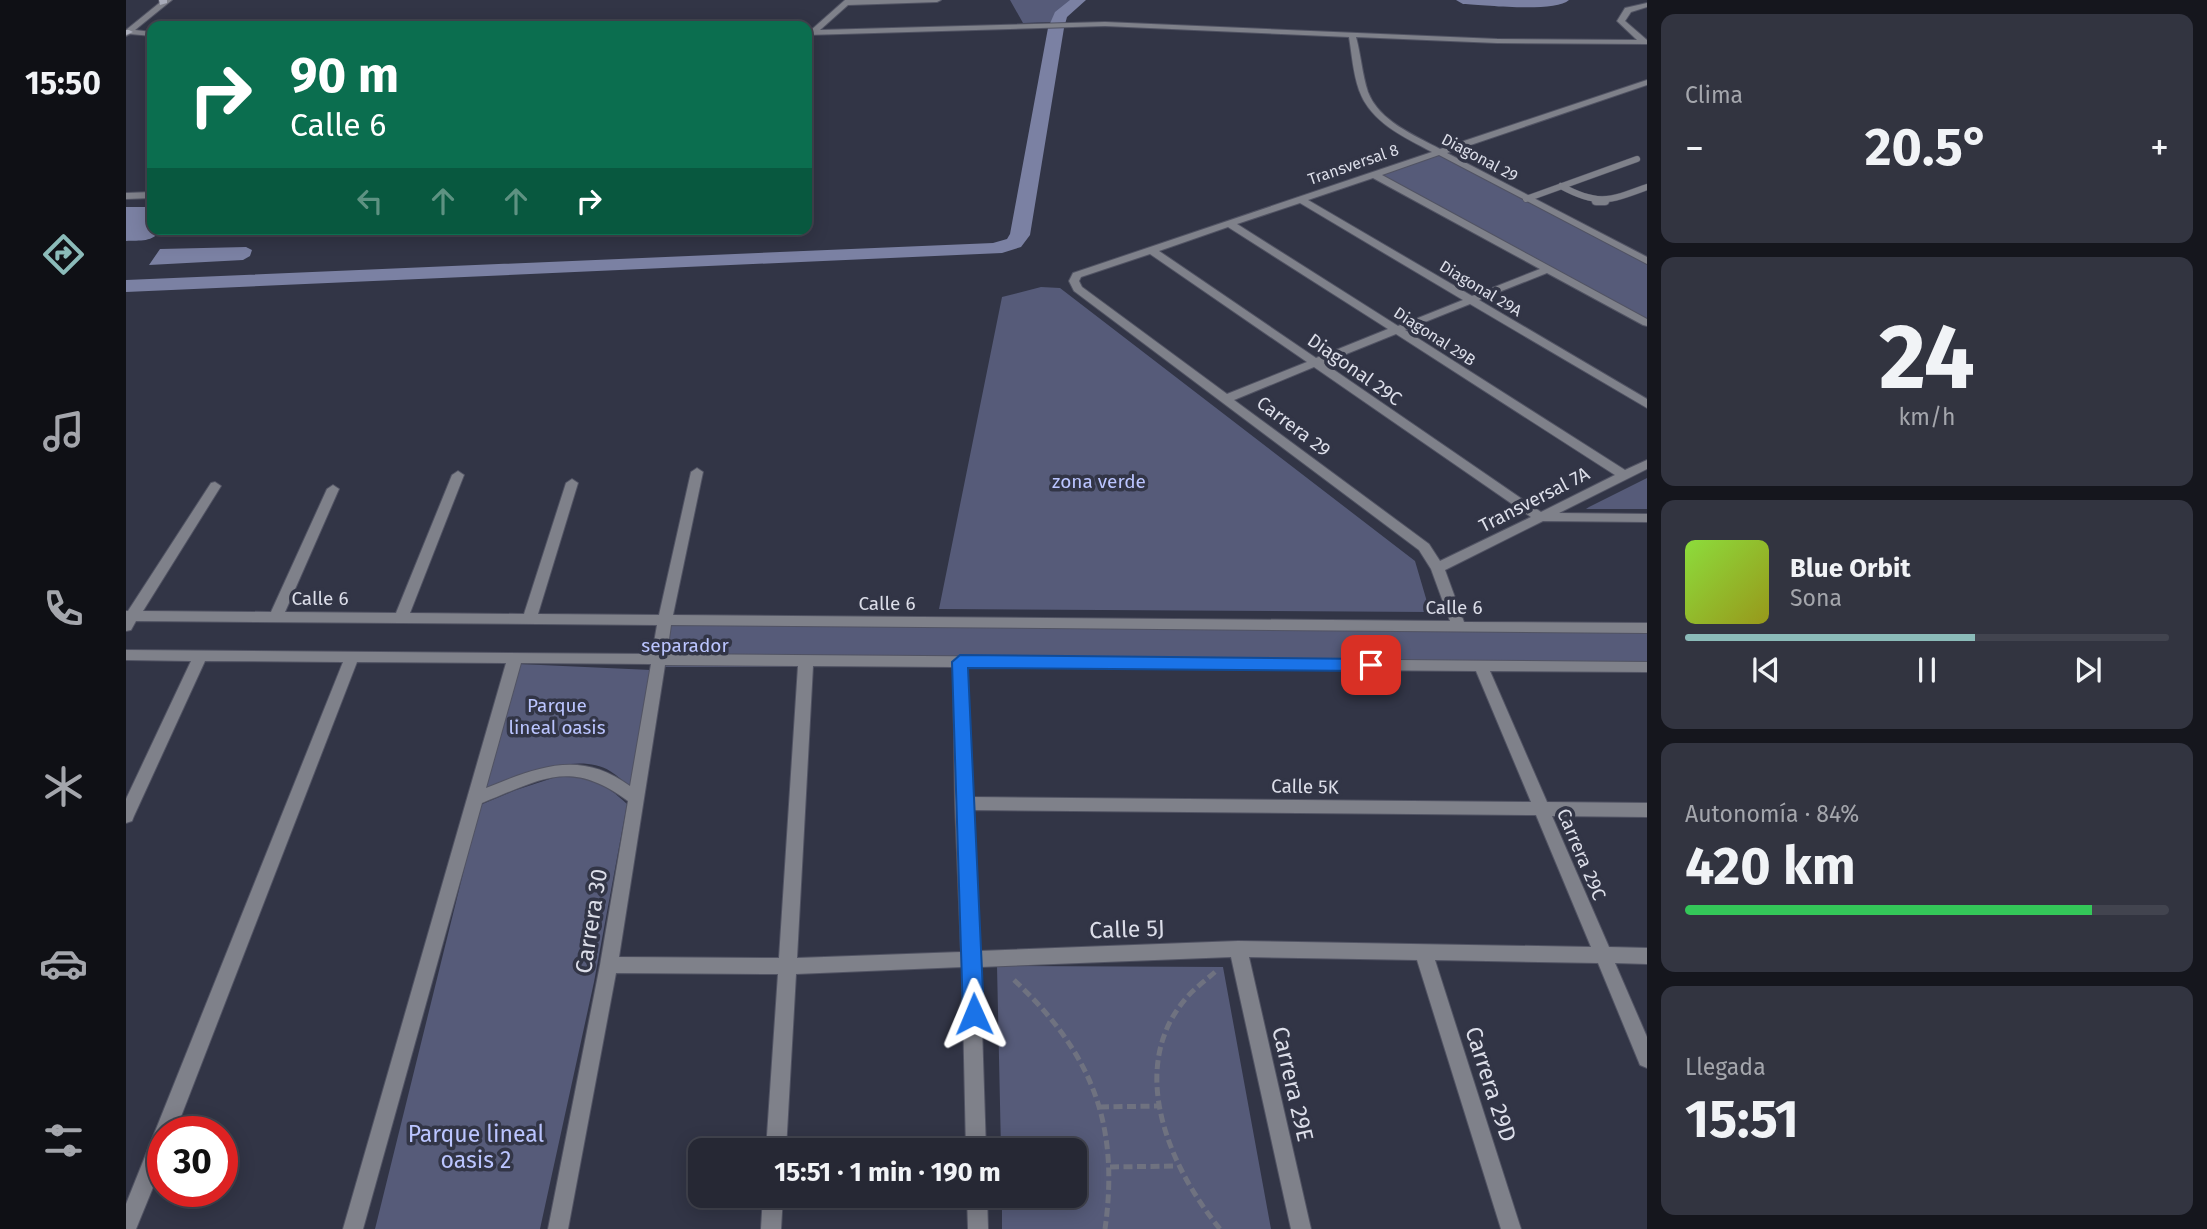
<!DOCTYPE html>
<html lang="es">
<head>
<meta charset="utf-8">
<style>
  :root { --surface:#262834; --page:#323440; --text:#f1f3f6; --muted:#a4a6ac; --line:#42444f; --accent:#8bbbb9 }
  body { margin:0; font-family:"Fira Sans",sans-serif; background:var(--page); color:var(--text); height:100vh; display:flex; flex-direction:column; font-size:26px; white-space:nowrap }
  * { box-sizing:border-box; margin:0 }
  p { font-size:23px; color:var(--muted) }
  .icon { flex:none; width:38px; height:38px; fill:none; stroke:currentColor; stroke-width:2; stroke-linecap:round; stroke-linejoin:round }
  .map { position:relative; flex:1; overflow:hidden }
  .panel { display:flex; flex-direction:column; gap:14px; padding:14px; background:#15161d; width:560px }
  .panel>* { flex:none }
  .hud { position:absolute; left:21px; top:21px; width:665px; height:214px; border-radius:14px; box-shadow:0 4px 18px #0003,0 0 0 2px var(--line); background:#0b6e4f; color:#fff; overflow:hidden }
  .speed { position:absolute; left:21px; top:1116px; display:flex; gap:14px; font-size:35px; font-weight:700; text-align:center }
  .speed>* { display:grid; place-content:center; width:91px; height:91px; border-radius:50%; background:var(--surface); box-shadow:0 4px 18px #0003,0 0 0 2px var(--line); line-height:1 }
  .speed .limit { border:10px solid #d22; background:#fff; color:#111 }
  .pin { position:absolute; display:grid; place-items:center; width:60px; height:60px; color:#fff; margin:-30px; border-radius:14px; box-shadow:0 4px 10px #0006 }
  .me { position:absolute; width:77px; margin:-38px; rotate:359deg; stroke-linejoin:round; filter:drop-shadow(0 0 5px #0008) }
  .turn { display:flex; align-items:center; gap:24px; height:147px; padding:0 28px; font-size:32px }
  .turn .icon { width:91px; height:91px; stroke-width:2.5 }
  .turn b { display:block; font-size:49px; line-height:60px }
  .lanes { display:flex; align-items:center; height:66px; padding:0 28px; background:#0003; justify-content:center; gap:35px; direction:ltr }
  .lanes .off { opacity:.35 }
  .big { font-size:52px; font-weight:700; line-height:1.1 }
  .panel .widget { flex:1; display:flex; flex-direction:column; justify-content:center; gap:10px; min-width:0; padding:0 24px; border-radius:14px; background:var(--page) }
  .panel .dial { align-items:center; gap:0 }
  .dial b { font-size:91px; line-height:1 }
  .song { display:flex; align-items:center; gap:21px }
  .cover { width:84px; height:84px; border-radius:10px; background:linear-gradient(135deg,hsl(90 70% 55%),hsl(60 70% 35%)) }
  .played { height:7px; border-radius:4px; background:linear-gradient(90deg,var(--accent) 60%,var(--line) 60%) }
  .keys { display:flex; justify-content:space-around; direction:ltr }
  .heat { display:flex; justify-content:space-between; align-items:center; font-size:38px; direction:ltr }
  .charge { height:10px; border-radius:5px; background:linear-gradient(90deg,#34c759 84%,var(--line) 0) }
  .trip { position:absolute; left:562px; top:1138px; width:399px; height:70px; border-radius:14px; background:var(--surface); box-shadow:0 4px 18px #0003,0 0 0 2px var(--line); font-weight:700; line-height:70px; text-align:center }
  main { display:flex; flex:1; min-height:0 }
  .tabs { display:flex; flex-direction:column; width:126px; justify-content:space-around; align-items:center; background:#0f1015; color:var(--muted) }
  .tabs .icon { width:49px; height:49px }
  .tabs .active { color:var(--accent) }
  .tabs b { font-size:32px; color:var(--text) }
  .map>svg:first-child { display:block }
</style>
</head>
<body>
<main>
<nav class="tabs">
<b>15:50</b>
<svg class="icon active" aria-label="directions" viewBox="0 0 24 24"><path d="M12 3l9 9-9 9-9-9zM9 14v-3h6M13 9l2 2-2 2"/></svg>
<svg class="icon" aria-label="music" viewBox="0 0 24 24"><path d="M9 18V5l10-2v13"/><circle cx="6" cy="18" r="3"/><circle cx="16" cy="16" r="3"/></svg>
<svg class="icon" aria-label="phone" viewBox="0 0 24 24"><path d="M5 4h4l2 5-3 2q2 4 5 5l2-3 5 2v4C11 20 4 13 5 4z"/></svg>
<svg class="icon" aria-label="climate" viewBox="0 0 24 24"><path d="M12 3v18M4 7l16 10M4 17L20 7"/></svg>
<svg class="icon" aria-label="car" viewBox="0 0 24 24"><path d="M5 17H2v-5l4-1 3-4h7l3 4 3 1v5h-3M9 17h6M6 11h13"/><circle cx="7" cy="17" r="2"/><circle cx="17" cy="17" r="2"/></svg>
<svg class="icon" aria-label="filters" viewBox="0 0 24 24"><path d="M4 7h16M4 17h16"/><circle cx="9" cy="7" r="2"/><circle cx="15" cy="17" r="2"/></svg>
</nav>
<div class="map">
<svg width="1521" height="1229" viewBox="0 0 1521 1229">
  <rect width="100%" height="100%" fill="#323546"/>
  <path fill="#565b79" d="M884,0H949L931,14L928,22L897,23Z
    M1310,152L1521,261V321L1247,174Z
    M915,287L934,288L1289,561L1304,612L813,609L876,297Z
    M1521,478V509H1460L1463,507Z
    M539,620L1521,628V667H531Z
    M393,664L525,670L506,788C499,783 492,776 484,771C449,750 389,779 356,792Z
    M436,775C466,779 479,783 501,804L468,982L414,1229H249L354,805L390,790Z
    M871,966L1097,967L1145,1229H876V1195H948V1150H875Z"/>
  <path fill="#7b81a3" d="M0,207H26V229H35C27,243 14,240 0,241Z
    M120,247L126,250L124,256L117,260L23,265L34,249Z"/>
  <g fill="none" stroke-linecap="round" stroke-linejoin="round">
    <path fill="#7b81a3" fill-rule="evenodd" d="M944,0H960L941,17L938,28L904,235L895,247L876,253L0,292V280L867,243L881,239L884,234L922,28L929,12Z
      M1330,0H1443C1429,13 1359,5 1337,4Z"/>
    <g stroke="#515363" stroke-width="7">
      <path id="lane-far1" d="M1435,186C1472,206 1483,201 1521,187
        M1400,199L1511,159"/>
    </g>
    <g stroke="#515363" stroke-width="10">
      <path id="lane" d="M1470,201H1479"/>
    </g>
    <g stroke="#515363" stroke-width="2">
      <path id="street" d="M37,0H46L9,30L26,32V36L4,34L0,36V30Z
        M719,0H815L811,2L722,5L694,30L979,22L1371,39L1511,40L1491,21L1499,8L1521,3V7L1505,12L1499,21L1521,40V44L1371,43L1230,37C1235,55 1236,74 1242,92C1253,121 1288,135 1314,149L1521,80V85L1321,153L1521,257V264L1313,155L1256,175L1521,319V326L1517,325L1421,273L1353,300L1521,399V408L1344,304L1279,330L1499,470L1521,460V469L1433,513L1521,514V522L1417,521L1319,570L1338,622L1521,623V633L545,625L541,654L1521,662V672L1364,671L1421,802L1521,803V817L1426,816L1483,947L1521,948V964L1489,963L1521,1037V1068L1514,1065L1472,963L1309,960L1395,1229H1375L1291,960L1123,957L1185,1229H1165L1105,957L854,967L860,1150H840L836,967L670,974L660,1150H640L652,974L490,973L442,1229H422L474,965L502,801C444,758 416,779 356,803L237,1229H217L380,663L231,662L49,1132H37V1163L10,1229H0V1204L217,662L79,661L8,816L6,821L0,823V799L65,661L0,660V650L526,654L531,625L10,621L5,630L0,631V611H2L85,483L89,482L95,486L17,611L145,612L201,489L207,485L213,489L159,612L270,613L326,475L332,471L338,475L284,613L398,614L440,483L446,479L452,483L412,614L533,615L565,472L571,468L577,472L547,615L1324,621L1305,569L1293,550L948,291L943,281L947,273L1306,152C1278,137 1244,122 1233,90C1227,73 1226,55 1223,37L979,26L681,35V31H684ZM1247,178L1414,269L1346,296L1182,200ZM1174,203L1337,300L1272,326L1111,224ZM1102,227L1262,329L1190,358L1033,251ZM1024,254L1181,362L1101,394L956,287L953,281L955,277ZM1270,334L1489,475L1415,512L1198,363ZM1188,367L1405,517L1314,561L1303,544L1108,400ZM395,663L525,664L504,786C454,749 412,767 360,788ZM539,665L672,666L653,958L493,957ZM687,666L827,667L829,803L835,952L671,958ZM841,667L1350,671L1405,802L846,797ZM847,810L1410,815L1465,947L1112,941L853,951Z
        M26,192V198L0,199V193Z
        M637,1195H657L655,1229H635Z
        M841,1195H861L862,1229H842Z"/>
    </g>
    <g stroke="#515363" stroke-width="2">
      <path id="secondary" d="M33,0H41V3L34,5Z
        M0,30H3L7,32L0,35Z"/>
    </g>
    <path stroke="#6f7280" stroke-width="5" stroke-dasharray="9 4.5" stroke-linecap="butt" d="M1089,972C1080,980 1069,988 1061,997C999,1068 1044,1168 1094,1229
      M888,980C965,1052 994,1123 979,1229
      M974,1107L1032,1106
      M984,1167L1051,1166"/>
    <use href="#lane-far1" stroke="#7f818a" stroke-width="6"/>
    <use href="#lane" stroke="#7f818a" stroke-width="8"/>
    <use href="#street" fill="#7f818a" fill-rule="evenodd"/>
    <use href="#secondary" fill="#a8abb9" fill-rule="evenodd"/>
  </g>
  <path fill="#1a73e8" stroke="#114b97" stroke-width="2" d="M834,655L1245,659L1254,665L1245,671L842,668L858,1014L855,1021L848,1024L840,1021L837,1014L826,662Z"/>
  <g text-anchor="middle" stroke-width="7" stroke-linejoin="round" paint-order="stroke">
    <g font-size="16" fill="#dcdee9" stroke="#323546">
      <text transform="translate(1354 157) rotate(28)" y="6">Diagonal 29</text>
      <text transform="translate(1227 164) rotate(-19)" y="6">Transversal 8</text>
      <text transform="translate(1355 288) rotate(31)" y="6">Diagonal 29A</text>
      <text transform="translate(1309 336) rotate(33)" y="6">Diagonal 29B</text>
    </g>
    <g font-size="19" fill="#dcdee9" stroke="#323546">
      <text transform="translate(1229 369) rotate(35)" y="7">Diagonal 29C</text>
      <text transform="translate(1168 426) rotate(37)" y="7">Carrera 29</text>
      <text transform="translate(1408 499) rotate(-27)" y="7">Transversal 7A</text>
      <text x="194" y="605">Calle 6</text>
      <text x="761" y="610">Calle 6</text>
      <text x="1328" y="614">Calle 6</text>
      <text transform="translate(1179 786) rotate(1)" y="7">Calle 5K</text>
      <text transform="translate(1456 854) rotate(67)" y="7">Carrera 29C</text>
    </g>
    <g font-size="19" fill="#bbc5ff" stroke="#323546">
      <text x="973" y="488">zona verde</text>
      <text x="559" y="652">separador</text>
      <text x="431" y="712">Parque<tspan x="431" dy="22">lineal oasis</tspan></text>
    </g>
    <g font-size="23" fill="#dcdee9" stroke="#323546">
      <text transform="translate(465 921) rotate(-81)" y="8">Carrera 30</text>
      <text transform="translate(1001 929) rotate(-2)" y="8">Calle 5J</text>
      <text transform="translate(1167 1084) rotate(77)" y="8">Carrera 29E</text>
      <text transform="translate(1365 1084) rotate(72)" y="8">Carrera 29D</text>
    </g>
    <g font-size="23" fill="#bbc5ff" stroke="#323546">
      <text x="350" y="1142">Parque lineal<tspan x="350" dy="26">oasis 2</tspan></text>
    </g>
  </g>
</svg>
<div class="speed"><div class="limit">30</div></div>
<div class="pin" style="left:1245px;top:665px;background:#d93025"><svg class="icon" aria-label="arrive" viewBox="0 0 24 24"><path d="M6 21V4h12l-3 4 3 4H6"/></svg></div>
<svg class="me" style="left:848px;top:1014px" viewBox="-20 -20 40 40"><path d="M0-17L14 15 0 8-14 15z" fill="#1a73e8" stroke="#fff" stroke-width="4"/></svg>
<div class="trip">15:51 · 1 min · 190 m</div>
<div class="hud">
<div class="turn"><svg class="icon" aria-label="right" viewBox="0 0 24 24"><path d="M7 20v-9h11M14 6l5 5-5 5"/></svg><div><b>90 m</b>Calle 6</div></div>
<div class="lanes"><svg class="icon off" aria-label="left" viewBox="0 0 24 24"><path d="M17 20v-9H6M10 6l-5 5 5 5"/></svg><svg class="icon off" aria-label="ahead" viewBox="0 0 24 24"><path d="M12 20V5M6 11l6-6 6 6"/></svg><svg class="icon off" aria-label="ahead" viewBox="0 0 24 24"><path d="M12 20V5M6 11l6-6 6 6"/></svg><svg class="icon" aria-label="right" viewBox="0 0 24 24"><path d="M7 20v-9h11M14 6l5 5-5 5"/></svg></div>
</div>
</div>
<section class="panel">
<div class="widget"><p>Clima</p>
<div class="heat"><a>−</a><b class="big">20.5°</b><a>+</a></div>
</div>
<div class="widget dial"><b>24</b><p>km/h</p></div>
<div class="widget">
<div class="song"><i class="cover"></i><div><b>Blue Orbit</b><p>Sona</p></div></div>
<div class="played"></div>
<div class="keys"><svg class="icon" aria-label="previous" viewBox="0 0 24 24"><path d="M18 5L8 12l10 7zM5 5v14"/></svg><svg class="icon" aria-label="pause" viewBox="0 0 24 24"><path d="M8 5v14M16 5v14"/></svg><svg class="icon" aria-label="next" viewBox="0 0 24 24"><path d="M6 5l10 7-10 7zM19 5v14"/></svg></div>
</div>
<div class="widget"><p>Autonomía · 84%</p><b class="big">420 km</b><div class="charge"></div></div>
<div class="widget"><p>Llegada</p><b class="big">15:51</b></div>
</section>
</main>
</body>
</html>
